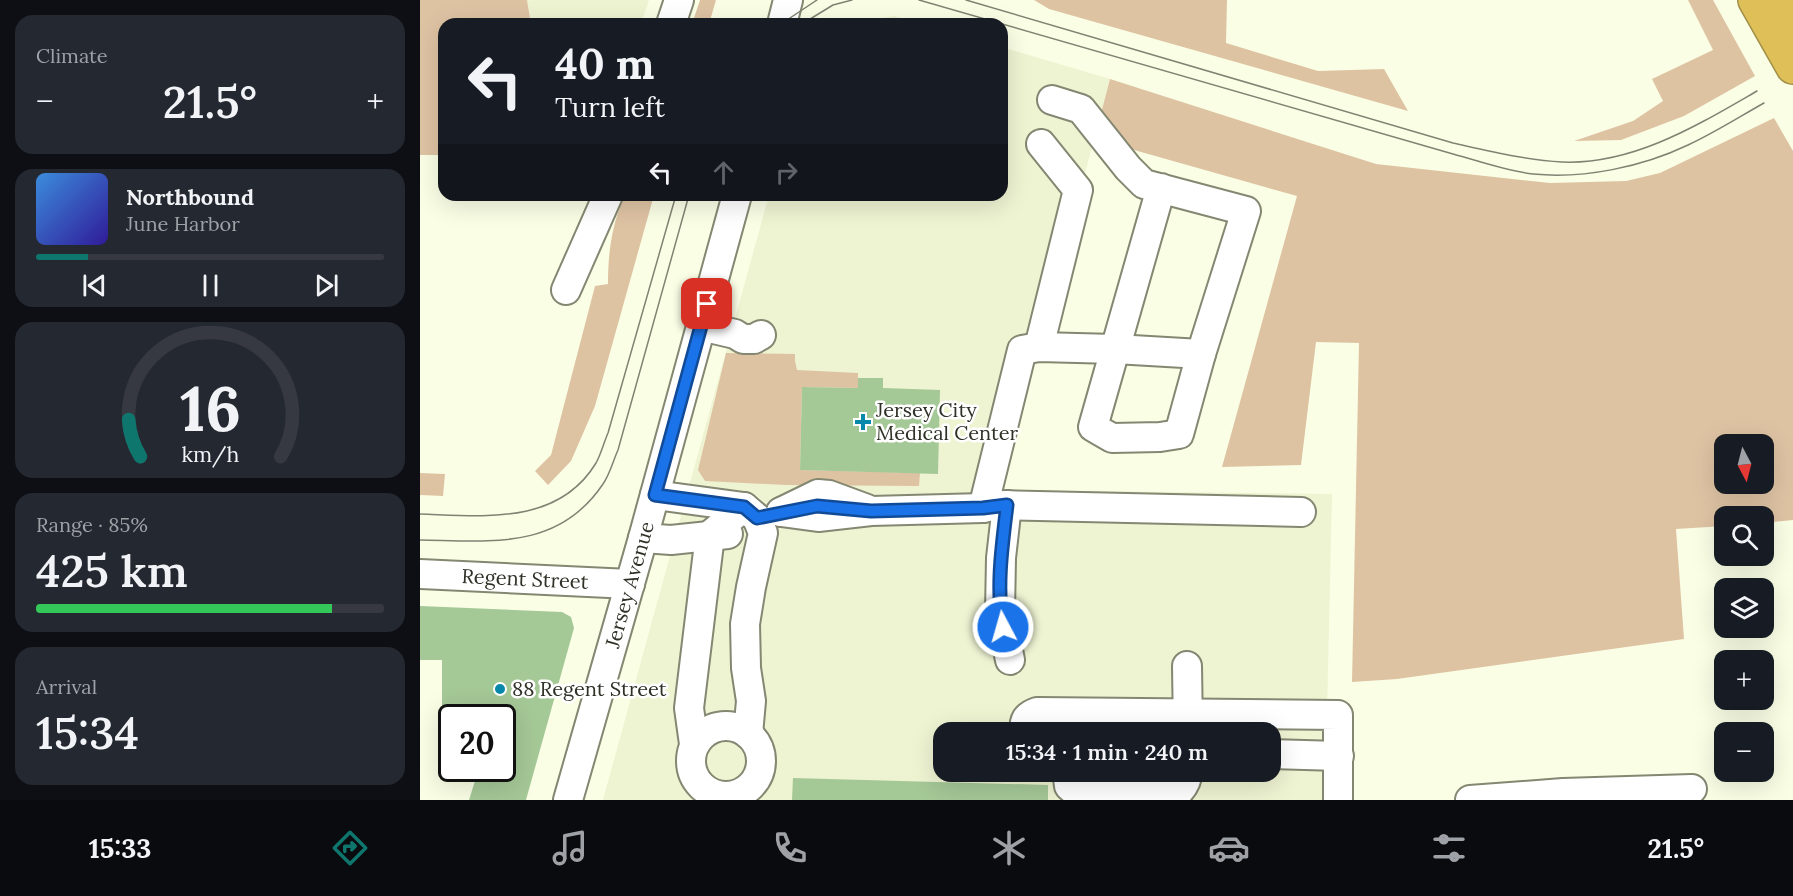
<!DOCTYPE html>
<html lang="en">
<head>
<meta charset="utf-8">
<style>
  :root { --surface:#171b24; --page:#242831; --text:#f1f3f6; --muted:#9ea1a6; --line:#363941; --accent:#0f766e }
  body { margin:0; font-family:Lora,serif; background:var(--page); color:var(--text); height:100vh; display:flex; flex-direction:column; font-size:22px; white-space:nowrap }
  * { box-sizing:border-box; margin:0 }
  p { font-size:20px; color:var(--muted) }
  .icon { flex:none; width:33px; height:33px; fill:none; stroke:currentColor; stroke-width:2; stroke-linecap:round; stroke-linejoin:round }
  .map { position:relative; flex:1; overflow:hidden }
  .drawer { display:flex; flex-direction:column; gap:15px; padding:15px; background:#0d0f14; width:420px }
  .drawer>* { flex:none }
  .hud { position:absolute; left:18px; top:18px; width:570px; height:183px; border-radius:18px; box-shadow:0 6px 24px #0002; background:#171b24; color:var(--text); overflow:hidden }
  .needle { width:39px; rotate:173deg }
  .tools { position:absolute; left:1294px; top:434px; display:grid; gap:12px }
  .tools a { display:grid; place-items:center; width:60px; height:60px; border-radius:12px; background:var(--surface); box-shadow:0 6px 24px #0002; font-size:30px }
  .speed { position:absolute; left:18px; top:704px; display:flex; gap:12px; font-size:30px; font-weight:700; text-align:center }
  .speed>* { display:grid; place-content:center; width:78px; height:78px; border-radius:50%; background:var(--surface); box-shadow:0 6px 24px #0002; line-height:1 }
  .speed .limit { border:3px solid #111; border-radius:9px; background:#fff; color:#111 }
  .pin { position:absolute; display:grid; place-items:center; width:51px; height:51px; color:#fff; margin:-26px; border-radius:12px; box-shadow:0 3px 9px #0006 }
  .me { position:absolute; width:66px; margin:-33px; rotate:354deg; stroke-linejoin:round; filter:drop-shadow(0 0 4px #0008) }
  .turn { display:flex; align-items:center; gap:21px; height:126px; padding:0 18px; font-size:27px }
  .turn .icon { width:78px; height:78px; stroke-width:2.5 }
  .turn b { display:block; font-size:42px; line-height:51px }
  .lanes { display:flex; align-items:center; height:57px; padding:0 18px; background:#0003; justify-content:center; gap:30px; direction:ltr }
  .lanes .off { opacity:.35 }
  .big { font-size:45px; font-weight:600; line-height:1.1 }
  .drawer .tile { flex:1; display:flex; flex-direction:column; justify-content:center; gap:9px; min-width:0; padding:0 21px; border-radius:18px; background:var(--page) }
  .drawer .dial { align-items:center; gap:0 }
  .dial svg { height:156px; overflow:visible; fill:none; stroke:var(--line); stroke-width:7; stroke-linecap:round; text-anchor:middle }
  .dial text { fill:var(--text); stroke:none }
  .song { display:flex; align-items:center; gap:18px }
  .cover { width:72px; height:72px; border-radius:9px; background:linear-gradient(135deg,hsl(210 70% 55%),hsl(250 70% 35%)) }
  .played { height:6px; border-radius:3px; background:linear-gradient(90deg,var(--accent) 15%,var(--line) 15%) }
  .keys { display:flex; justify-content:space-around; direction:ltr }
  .heat { display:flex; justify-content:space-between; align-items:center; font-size:33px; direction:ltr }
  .charge { height:9px; border-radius:4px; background:linear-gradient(90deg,#34c759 85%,var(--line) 0) }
  .trip { position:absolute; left:513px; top:722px; width:348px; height:60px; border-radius:18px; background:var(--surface); box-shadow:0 6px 24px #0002; font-weight:600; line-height:60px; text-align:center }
  .tabs { display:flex; height:96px; justify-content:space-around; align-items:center; background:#090b0e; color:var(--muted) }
  .tabs .icon { width:42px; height:42px }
  .tabs .on { color:var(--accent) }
  .tabs b { font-size:27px; color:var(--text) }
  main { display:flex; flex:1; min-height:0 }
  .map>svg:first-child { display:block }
</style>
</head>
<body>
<main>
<section class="drawer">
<div class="tile"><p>Climate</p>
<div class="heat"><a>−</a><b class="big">21.5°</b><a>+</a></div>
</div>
<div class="tile">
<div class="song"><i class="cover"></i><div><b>Northbound</b><p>June Harbor</p></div></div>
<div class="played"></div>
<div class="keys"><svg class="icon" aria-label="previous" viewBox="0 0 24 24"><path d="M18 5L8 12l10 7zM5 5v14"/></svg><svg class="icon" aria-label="pause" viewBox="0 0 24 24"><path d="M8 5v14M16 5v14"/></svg><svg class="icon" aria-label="next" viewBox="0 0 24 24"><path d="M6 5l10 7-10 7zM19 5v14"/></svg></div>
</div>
<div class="tile dial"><svg viewBox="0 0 100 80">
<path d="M14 69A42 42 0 1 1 86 69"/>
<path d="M14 69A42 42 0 0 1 8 50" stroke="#0f766e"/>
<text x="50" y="56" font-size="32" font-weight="700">16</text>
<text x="50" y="72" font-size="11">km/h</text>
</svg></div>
<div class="tile"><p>Range · 85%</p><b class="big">425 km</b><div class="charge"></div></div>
<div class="tile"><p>Arrival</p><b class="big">15:34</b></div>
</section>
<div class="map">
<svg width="1373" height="800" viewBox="0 0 1373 800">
  <rect width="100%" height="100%" fill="#fafee5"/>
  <path fill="#eef3d2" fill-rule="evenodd" d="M107,0H229L221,24H111Z
    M474,16L502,24H423Z
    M582,47L690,79L581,490L912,494L905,800H183L349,195H582ZM524,732H850V771H524Z"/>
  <path fill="#dec3a3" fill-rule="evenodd" d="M0,0H107L111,24H24V155H0Z
    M280,0H296L289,24H272Z
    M614,0H807L806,43L898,71L964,69L988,111L629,9Z
    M1268,0H1293L1335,76L1264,116L1201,140L1154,141L1213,121L1243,101L1232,79L1293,50Z
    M690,79L956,164L1130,183L1206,181L1240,173L1354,118L1373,151V520L1344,523V516H1305V526L1256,529L1264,639L977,679L932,682L939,343L896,342L881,465L802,467L877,196L707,148L679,121ZM1305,444H1344V483H1305Z
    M204,195H234L175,406L151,461L128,485L115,471L131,455L175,286L188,284C188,250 192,227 204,195Z
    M306,353L375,354V361L377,370L438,373V388L382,387L380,470L500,473L499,486L366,485L285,481L278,470Z
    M0,473L25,474L23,496L0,495Z"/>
  <path fill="#a5c897" d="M438,378H463V388L520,390L518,474L380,470L382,387L438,388Z
    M0,606L142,612L151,617L154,628L106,800H49L59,768H82V717H22V660H0Z
    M373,778L628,785V800H372Z"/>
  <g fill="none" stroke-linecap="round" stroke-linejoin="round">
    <g stroke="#848771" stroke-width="32">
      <g id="minor">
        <path d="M251,24L259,0"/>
        <path d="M362,24L368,0"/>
        <path d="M632,100L661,109L708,168L724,184L826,211L781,354L759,434L740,437L692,438L673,427L741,188"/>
        <path d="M146,290L188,195"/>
        <path d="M281,326L315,334L323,339H334L341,335"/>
        <path d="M619,347L658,190L621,144"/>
        <path d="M235,495L324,507L337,518L343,533L331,587L325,624L326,668L331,701L328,734"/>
        <path d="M587,505L581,558L580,611L590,660"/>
        <path d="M563,508L602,350L619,347L695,349L781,354"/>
        <path d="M361,512L398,517L451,511L563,508L578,505L881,512"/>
        <path d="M361,512L398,494L409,495L447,509"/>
        <path d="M223,538L251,540L308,534"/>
        <path id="s1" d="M0,574L210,584"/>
        <path d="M767,666L768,730"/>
        <circle cx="306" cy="761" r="35"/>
        <path d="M604,732C604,720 606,716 617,712L918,715V800"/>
        <path d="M274,744L269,708L290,535L324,507"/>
        <path d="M850,754L919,756"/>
        <path d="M647,771L649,786L658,794L753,796C762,790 767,782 768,771"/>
        <path id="s2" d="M148,800L223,538L317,195"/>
        <path d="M1050,800L1143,793L1272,789"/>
      </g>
    </g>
    <g stroke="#a18e47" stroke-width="36">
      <path id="highway" d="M1335,0L1373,67
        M1364,0L1373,17"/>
    </g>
    <use href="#minor" stroke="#fff" stroke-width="28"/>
    <use href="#highway" stroke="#dfc058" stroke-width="33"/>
    <path stroke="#808373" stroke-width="1.5" d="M499,0L1033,154C1059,161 1086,171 1113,174C1164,179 1222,167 1268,145C1294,133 1319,117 1344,103
      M546,0L1033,143C1069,151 1105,160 1142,162C1213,165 1278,125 1337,91
      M361,24L397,0
      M382,24L413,5L432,0
      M0,514C62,516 138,526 176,463C181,454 184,442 188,433L256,195
      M0,540C70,541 138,551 183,484C190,474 193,461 198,450L269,195"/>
  </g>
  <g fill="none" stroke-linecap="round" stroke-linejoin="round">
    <g stroke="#114b97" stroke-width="15">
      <path id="route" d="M287,304L235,495L324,507L337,518L397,506L451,511L563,508L587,505C582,546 576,587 583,627"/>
    </g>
    <use href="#route" stroke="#1a73e8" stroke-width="10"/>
  </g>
  <g fill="#0888aa" stroke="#fff" stroke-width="2">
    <path d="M440 413h6v6h6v6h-6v6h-6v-6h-6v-6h6z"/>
    <circle cx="80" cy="689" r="6"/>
  </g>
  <g text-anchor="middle" stroke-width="5" stroke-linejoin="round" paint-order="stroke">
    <g font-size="20" fill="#2f3127" stroke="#fff" text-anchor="start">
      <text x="456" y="417">Jersey City<tspan x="456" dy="23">Medical Center</tspan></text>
      <text x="92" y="696">88 Regent Street</text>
    </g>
    <g font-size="20" fill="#2f3127" stroke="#fff">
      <text dy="7" stroke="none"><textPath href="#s1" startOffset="105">Regent Street</textPath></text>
      <text dy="7" stroke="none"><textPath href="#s2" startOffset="224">Jersey Avenue</textPath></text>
    </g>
  </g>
</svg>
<div class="tools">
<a><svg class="needle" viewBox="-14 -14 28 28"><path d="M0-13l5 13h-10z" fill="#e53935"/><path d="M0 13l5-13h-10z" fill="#9ea1a6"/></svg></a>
<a><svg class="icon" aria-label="search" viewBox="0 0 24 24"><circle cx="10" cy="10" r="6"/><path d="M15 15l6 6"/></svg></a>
<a><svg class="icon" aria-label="layers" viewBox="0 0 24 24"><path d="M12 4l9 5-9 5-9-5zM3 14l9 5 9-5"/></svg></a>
<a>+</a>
<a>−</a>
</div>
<div class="speed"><div class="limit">20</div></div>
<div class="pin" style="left:287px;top:304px;background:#d93025"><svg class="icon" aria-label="arrive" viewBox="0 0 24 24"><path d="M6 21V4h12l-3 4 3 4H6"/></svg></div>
<svg class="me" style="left:583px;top:627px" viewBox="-20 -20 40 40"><circle r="17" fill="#1a73e8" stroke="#fff" stroke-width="3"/><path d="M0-11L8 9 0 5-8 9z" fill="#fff"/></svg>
<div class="trip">15:34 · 1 min · 240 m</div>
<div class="hud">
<div class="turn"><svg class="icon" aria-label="left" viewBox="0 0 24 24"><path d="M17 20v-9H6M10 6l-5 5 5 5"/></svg><div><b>40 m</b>Turn left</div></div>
<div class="lanes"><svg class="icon" aria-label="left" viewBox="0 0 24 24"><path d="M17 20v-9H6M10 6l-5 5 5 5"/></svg><svg class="icon off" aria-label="ahead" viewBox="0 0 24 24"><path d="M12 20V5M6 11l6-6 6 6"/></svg><svg class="icon off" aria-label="right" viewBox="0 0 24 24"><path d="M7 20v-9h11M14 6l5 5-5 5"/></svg></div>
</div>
</div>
</main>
<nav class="tabs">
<b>15:33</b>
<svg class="icon on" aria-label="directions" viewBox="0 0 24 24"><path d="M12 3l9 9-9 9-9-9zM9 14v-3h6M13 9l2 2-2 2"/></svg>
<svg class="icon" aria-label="music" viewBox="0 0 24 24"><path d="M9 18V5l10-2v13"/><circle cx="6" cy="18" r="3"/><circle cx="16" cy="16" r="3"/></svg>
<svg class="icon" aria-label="phone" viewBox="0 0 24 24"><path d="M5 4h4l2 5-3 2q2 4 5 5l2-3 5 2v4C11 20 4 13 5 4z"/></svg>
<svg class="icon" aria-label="climate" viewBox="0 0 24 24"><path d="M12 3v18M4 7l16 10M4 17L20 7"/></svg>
<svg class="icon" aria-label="car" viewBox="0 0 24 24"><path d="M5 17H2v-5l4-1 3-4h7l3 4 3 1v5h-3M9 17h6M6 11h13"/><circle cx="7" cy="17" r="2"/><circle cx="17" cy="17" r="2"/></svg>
<svg class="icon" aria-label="filters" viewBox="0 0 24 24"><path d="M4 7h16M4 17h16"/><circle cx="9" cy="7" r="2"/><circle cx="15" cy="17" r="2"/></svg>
<b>21.5°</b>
</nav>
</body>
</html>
